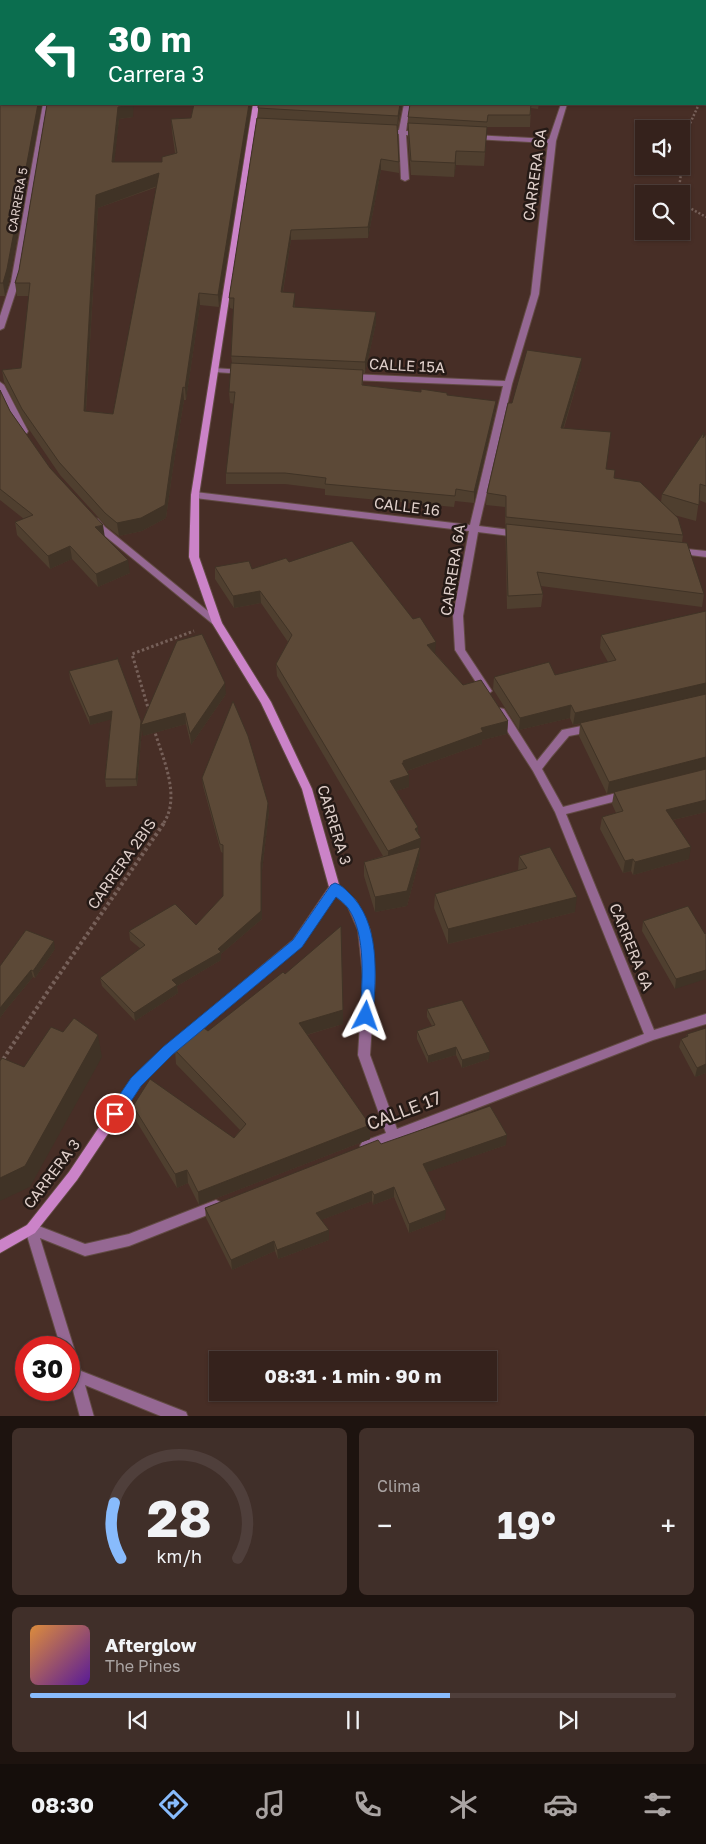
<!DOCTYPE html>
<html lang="es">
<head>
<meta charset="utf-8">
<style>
  :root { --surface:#35221c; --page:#402f29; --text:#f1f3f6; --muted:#aaa4a3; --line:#4f3f3b; --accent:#88bbfc }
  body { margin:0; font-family:"Golos Text",sans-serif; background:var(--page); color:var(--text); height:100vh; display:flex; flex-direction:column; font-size:19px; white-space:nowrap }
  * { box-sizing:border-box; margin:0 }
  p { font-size:16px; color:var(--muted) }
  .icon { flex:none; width:28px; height:28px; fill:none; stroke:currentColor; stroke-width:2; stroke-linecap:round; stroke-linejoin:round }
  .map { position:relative; height:1416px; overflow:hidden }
  .details { display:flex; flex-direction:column; gap:12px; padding:12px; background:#1d130f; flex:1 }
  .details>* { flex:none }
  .hud { position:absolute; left:0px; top:0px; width:706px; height:105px; box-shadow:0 1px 4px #0004,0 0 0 1px var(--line); background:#0b6e4f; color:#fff; overflow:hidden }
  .buttons { position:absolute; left:635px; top:120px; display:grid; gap:10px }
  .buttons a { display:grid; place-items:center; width:55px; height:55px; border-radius:0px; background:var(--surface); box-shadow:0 1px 4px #0004,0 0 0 1px var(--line); font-size:25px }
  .speed { position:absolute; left:15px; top:1336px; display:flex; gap:10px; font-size:25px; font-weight:700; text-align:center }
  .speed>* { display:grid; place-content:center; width:65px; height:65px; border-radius:50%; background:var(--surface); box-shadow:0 1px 4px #0004,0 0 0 1px var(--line); line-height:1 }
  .speed .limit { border:8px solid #d22; background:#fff; color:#111 }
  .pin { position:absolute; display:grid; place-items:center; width:42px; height:42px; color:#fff; margin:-21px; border:2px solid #fff; border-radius:50%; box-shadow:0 1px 5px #0007 }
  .me { position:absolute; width:55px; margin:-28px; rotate:4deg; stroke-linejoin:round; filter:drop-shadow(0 0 4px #0008) }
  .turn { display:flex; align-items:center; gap:18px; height:105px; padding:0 25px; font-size:22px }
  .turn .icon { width:65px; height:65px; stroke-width:2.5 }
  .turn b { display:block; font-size:35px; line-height:42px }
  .big { font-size:38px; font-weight:700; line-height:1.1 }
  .details .card { flex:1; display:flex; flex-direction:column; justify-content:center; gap:8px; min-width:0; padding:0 18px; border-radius:8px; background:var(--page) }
  .details .dial { align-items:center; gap:0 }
  .dial svg { height:130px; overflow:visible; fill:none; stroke:var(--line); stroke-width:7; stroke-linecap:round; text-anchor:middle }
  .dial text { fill:var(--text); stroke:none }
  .song { display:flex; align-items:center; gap:15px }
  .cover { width:60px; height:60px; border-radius:8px; background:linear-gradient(135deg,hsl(30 70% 55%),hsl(270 70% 35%)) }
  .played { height:5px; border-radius:2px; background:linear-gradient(90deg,var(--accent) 65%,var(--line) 65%) }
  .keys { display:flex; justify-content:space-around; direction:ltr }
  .heat { display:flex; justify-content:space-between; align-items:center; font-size:28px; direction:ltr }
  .details .tiles { flex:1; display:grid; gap:12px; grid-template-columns:1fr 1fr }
  .card:last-child { grid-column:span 2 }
  .trip { position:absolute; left:209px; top:1351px; width:288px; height:50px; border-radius:0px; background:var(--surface); box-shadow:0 1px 4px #0004,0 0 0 1px var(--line); font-weight:700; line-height:50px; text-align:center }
  .tabs { display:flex; height:80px; justify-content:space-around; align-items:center; background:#150e0b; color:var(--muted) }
  .tabs .icon { width:35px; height:35px }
  .tabs .current { color:var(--accent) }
  .tabs b { font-size:22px; color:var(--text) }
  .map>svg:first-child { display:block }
</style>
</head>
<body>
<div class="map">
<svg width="706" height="1417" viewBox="0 0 706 1417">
  <rect width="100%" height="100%" fill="#472e26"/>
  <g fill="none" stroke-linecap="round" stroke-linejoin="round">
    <g stroke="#624b44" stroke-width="2">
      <path id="minor" d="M594,0H600V1H594Z
        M43,104H49L19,282L4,328L0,330V316L11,282Z
        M404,104H410L406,131L422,132L426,134L422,136L406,135L409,179L405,181L401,179L399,134L384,133L380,131L384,129L399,130Z
        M561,104H567L556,141L539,294L512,384L479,526L519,531L524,534L519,537L478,532L463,616L465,650L492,691L487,695L483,693L455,650L453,616L469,531L195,498L191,495L195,492L470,525L503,386L351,380L347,377L351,374L505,381L531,294L548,143L474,139L470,137L474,135L549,139Z
        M212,368L244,370L248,372L244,374L215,372H212Z
        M0,382L4,385L28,431L27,433L24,434L20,431L0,393Z
        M95,518L98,519L105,527L220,621L222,623L220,625H214L99,531L90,521Z
        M677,548L706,551V557L674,553L672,551L674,549Z
        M500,708L504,709L537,761L562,730L591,724L595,725L596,728L595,731L569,736L552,756L542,769L563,807L624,791L628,792L629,795L628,798L566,814L654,1030L706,1014V1024L653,1040L366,1151L362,1150L360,1146L362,1142L386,1133L358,1055L363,977L358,930L348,907L331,891L330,888L331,885L335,884L339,885L356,901L370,930L375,977L370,1055L397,1129L644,1034L555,812L533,771L495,712Z
        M216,1200L220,1202L222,1206L220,1210L129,1246L85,1256L40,1238L81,1371L186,1412L188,1417H163L85,1385L94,1417H80L69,1375V1348H61L25,1229L27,1225L31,1223L85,1244L129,1234Z"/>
    </g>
    <g stroke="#624b44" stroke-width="2">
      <path id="secondary" d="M269,0H275V1H269Z
        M253,104H259L199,495V557L222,623L271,702L312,789L340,888L301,946L172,1054L140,1086L77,1180L35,1233L0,1253V1240L27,1225L69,1172L132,1078L164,1048L293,940L329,887L302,789L261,703L212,623L189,557L191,495Z"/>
    </g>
    <path stroke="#766059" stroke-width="2.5" stroke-dasharray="2 2" stroke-linecap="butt" d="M705,90L706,88
      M678,194L688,128L699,104
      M681,203L706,217"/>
    <path stroke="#766059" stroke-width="3" stroke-dasharray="2.5 2.5" stroke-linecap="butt" d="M149,711L132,654L194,631
      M154,729C162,757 182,797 163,824"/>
    <path stroke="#766059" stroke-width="4" stroke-dasharray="3 3" stroke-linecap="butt" d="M0,1064L50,988L164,823"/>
    <use href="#minor" fill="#956893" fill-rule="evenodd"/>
    <use href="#secondary" fill="#cb83c8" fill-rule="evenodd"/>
  </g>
  <path fill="#4f3f2f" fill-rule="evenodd" d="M0,0L252,1L1,104H42L9,282L5,296H0Z
    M47,104L133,117L119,119L114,162H162L175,153L172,131L171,119L191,118L194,104H252L219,307L200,305L186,400H184L173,468L166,518L142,531L119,536L106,526L60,475L24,422L4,382L2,370L21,368L29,296H17L15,283L19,270ZM157,187L113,414L86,411L98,208Z
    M402,104L398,128L399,173L381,170L368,238L291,240L283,292L295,303V308L376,312V323L365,373H363V385L447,395L495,412L474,503L455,501L454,507L325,495V489L285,484H226V473L234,404L230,403L229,392L232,363L231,356L233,309L230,308L229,298L258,118V108Z
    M410,104H539L538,109L531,108L530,127H487L484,166L456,165L454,177L411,175L408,137V117Z
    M581,369L564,428L606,469L614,478L661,502L662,494L706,434V503L699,500L696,521L674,515L683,535L682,543L704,594L702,607L541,586L543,594L541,607L507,609L505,507L486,505L487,493L512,403Z
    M0,390L10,411L50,468L105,537L130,573L98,587L72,559L50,569L17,535L15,522L24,519L0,500Z
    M289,562L435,653L463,685L508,721L507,734L482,740V744L407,771L409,775V787L396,791L418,827V833L420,850L419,861L407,906L375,912L364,876V862L383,856L277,676L276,664L288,642L261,603L234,608L215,579V567L252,569Z
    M706,611V812L673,820L689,859L633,875L631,871L623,873L600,829L602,817L616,813L612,804L614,792L607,794L579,736L580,724L573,725L570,718L519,730L493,689L494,677L555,675L608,662L600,648L601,635Z
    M69,671L141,721L142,729L137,786L106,787L105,779L111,719L90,725L70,679Z
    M226,694L191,745L186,724L143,736Z
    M202,778L269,811L262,871V919L221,954V960L177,986L178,993L135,1021L102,986L100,978L141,949L130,940L129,931L196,925L223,896V853L221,852L203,786Z
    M519,856L575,912L448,944L434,908L435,894L518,871Z
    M643,921L705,934L675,989L642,931Z
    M55,949L35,978L33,977L5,1011L0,1018V966Z
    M427,1009L489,1059L462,1068L456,1055L428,1063L417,1039V1031L432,1026L427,1017Z
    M343,1010V1024L307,1035L370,1125V1139L199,1205L188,1183L177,1188L135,1119L133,1106L234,1138L240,1130L176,1064L175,1050L208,1031Z
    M687,1034L706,1073L695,1077L679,1047L681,1039L686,1037Z
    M381,1144L506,1145L427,1172L445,1219L409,1233L394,1197L373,1205L372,1201L321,1220L329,1240L278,1259L275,1251L232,1270L206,1218L205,1208Z"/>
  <path fill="#403326" d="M38,104H42L9,282L5,296L3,283Z
    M132,104H134L133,117L119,119L113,175L112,162L118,107Z
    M249,104H252L219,307L218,295Z
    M400,104H402L397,128L398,116Z
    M456,151V165L454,177L455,163Z
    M381,159V170L368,238V227Z
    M159,173L160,185L98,208L85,424L84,411L96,195Z
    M291,230V240L281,303V292Z
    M199,293L200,305L186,400L185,388Z
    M295,293V303L293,318V307Z
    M376,312V323L365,373V362Z
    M582,358L581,369L560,439L561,428Z
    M183,387L184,400L173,468L166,518L142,531L119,536L117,523L172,455Z
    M496,401L495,412L474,503V492Z
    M103,525L105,538L95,527Z
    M70,546L72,559L50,569L48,556Z
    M128,560L130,573L98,587L96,574Z
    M260,591L261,603L234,608L233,596Z
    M436,642L435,654L427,645Z
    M225,683L226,694L191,745L190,734Z
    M706,683V695L573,725L575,713Z
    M571,705L570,718L519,730L520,718Z
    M112,711L113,719L90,725L89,717Z
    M185,713L186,724L143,736L141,725Z
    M141,721L142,729L137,786L136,779Z
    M508,721L507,734L482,740V744L404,772L402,763L403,761L481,728Z
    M706,757V769L607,794L609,782Z
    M409,775V787L390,793V781Z
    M706,800V812L664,822L666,810Z
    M268,803L269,811L262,871V919L221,954V960L177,986L178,993L135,1021L134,1013L172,980L218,949L261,863Z
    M418,827L417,839L421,838L419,861L407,906L375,912V897L388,863V851L415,829Z
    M691,847L689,859L633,875L635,862Z
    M633,859L631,871L623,873L625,861Z
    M577,897L575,912L448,944V929Z
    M54,941L55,949L35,978L33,971Z
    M31,970L33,977L5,1011L0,1018V1008Z
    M706,970V979L675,989L676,979Z
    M343,1010V1024L299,1037V1023Z
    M98,1035L102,1057L30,1187L0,1201V1178Z
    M456,1047V1055L428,1063V1056Z
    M490,1052L489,1059L462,1068V1060Z
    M706,1064V1073L695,1077L697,1068Z
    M370,1125V1139L199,1205L198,1192Z
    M507,1135L506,1145L422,1174L423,1164Z
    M187,1170L188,1183L177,1188L175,1174Z
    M394,1187V1197L373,1205L374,1195Z
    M372,1191V1201L316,1222V1213Z
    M446,1210L445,1219L409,1233V1224Z
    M329,1230V1240L278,1259L277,1250Z
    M274,1241L275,1251L232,1270L231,1260Z"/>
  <path fill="#5c4937" stroke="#403326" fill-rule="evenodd" d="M0,0H250V1H1V104H38L7,269L3,283H0V22H1Z
    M308,0H530L529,1H531H308Z
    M47,104H132V105L118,107L112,162H162V157L177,153L171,119L191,118L194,104H249L218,295L199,293L185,388L183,387L172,455L165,505L141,518L117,523L105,513L59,462L22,409L2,370L21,368L30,283H15L19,270ZM159,173L113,414L84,411L96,195Z
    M258,104H400L398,116L258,108Z
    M410,104H531L530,115H488L487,122L408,117Z
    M257,118L397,125L399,162L381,159L368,227L291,230L281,292L295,293L293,307L376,312L365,362L231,356L234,298H229Z
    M408,123L487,127L485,152L456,151L455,163L411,161Z
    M527,350L582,358L561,428L611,432L606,469L615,470L614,478L640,482L678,518L683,535L506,517V496L487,493L508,403H512Z
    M231,363L363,370L362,385L421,392V389L447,393V395L496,401L474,492L456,489L455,496L325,484L326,478L285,473H226L235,392H229Z
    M0,390L10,411L50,468L103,525L95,527L128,560L96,574L70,546L48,556L15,522L33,515L0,489Z
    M704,432L703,438L706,434V486L700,484L699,505L662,494Z
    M506,524L687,543L704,594L537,572L543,594L508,596Z
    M352,541L413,619L420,617L436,642L427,645L463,685L481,680L508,721L481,728L483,732L403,761L404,763H402L409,775L390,781L418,827L415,829L421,838L388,851L276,664L292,635L260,591L233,596L215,567L249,561L252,569L286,558L289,562Z
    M706,611V683L575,713L571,705L520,718L494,677L549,662L555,675L616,660L601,635Z
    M202,634L225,683L190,734L185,713L141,725L177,641Z
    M117,657L141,721L136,779H105L112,711L89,717L69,671L117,659Z
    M706,694V757L609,782L580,723Z
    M233,701L248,736L268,803L261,863V911L218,949L221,952L172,980L177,985L134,1013L100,978L145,945L129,931L175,904L196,925L223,896V845L220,844L202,778Z
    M706,769V800L666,810L691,847L635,862L633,859L625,861L602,817L623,811L614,792Z
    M420,847L407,891L375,897L364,862Z
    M550,847L577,897L448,929L435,894L527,868L519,856Z
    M688,906L705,934L706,933V970L676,979L643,921Z
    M341,926L343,1010L299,1023L370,1125L198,1192L187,1170L175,1174L133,1106L150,1079L234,1138L246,1124L175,1050L204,1028L208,1031L283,972L285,974Z
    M26,930L54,941L33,971L31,970L0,1008V966Z
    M462,1000L490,1052L462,1060L456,1047L428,1056L417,1031L435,1025L427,1009Z
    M74,1018L98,1035L25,1166L0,1178V1061L2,1058L24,1067L51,1027L63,1032Z
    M706,1028V1064L697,1068L681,1039L688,1036L687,1034Z
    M490,1106L507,1135L423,1164L446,1210L409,1224L394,1187L374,1195L372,1191L316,1213L329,1230L277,1250L274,1241L231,1260L205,1208L378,1140L381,1144Z
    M706,1407V1417H704Z"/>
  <path fill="#1a73e8" stroke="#114b97" d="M335,883C341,885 344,888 348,892C381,922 376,975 373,1016L371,1020L366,1022L362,1020L360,1016C362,984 367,935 348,908C345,904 340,900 336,897L302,947L172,1055L141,1086L120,1118L115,1120L110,1118L108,1114L110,1109L131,1078L163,1047L293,940L331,885Z"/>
  <g text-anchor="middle" stroke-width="5" stroke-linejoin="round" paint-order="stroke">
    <g font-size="12" fill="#dfcfca" stroke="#251a16">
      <text transform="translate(18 200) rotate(-80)" y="4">CARRERA 5</text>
    </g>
    <g font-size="15" fill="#dfcfca" stroke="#251a16">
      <text transform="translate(535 175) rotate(-82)" y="5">CARRERA 6A</text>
      <text transform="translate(407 366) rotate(3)" y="5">CALLE 15A</text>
      <text transform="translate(407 507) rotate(7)" y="5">CALLE 16</text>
      <text transform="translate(453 570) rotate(-81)" y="5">CARRERA 6A</text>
      <text transform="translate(334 825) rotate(73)" y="5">CARRERA 3</text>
      <text transform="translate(122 864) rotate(-55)" y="5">CARRERA 2BIS</text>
      <text transform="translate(631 947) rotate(68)" y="5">CARRERA 6A</text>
      <text transform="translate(52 1174) rotate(-53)" y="5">CARRERA 3</text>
    </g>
    <g font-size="18" fill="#dfcfca" stroke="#251a16">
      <text transform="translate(404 1111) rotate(-21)" y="6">CALLE 17</text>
    </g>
  </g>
</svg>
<div class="buttons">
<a><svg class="icon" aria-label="sound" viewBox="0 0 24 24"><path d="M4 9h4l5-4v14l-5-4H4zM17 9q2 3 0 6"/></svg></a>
<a><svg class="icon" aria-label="search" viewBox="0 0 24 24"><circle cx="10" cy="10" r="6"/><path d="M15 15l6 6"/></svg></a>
</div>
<div class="speed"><div class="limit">30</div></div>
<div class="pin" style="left:115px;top:1114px;background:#d93025"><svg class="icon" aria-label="arrive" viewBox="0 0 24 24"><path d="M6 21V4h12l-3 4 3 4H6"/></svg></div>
<svg class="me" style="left:366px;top:1016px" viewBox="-20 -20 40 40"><path d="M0-17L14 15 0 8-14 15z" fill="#1a73e8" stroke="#fff" stroke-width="4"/></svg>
<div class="trip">08:31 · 1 min · 90 m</div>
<div class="hud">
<div class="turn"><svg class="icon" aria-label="left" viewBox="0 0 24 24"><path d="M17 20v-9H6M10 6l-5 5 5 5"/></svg><div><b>30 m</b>Carrera 3</div></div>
</div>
</div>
<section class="details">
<div class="tiles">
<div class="card dial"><svg viewBox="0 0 100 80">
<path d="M14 69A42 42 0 1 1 86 69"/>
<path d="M14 69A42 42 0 0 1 10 35" stroke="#88bbfc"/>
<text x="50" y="56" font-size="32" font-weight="700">28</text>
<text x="50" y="72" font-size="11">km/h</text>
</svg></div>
<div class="card"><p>Clima</p>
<div class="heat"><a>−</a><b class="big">19°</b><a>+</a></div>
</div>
<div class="card">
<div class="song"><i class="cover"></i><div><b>Afterglow</b><p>The Pines</p></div></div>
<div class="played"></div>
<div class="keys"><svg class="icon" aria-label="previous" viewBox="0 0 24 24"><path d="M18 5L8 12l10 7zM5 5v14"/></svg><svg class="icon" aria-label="pause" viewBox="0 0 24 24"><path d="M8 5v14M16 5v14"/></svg><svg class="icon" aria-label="next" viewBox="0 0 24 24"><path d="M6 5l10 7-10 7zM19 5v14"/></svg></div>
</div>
</div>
</section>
<nav class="tabs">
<b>08:30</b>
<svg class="icon current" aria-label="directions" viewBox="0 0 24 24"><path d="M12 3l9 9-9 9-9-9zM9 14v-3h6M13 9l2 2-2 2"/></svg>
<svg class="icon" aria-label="music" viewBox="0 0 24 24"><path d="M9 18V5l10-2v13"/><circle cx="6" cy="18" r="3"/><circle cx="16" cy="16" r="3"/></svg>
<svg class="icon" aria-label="phone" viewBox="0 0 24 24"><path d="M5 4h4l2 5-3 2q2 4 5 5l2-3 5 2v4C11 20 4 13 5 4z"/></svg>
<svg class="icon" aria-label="climate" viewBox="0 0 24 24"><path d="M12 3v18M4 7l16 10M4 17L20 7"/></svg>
<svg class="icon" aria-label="car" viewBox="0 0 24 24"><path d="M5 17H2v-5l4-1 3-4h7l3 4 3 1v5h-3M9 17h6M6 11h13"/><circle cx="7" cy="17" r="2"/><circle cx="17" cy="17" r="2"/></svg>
<svg class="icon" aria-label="filters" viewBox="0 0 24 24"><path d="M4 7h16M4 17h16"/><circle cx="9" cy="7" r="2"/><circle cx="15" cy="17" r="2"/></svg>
</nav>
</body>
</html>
